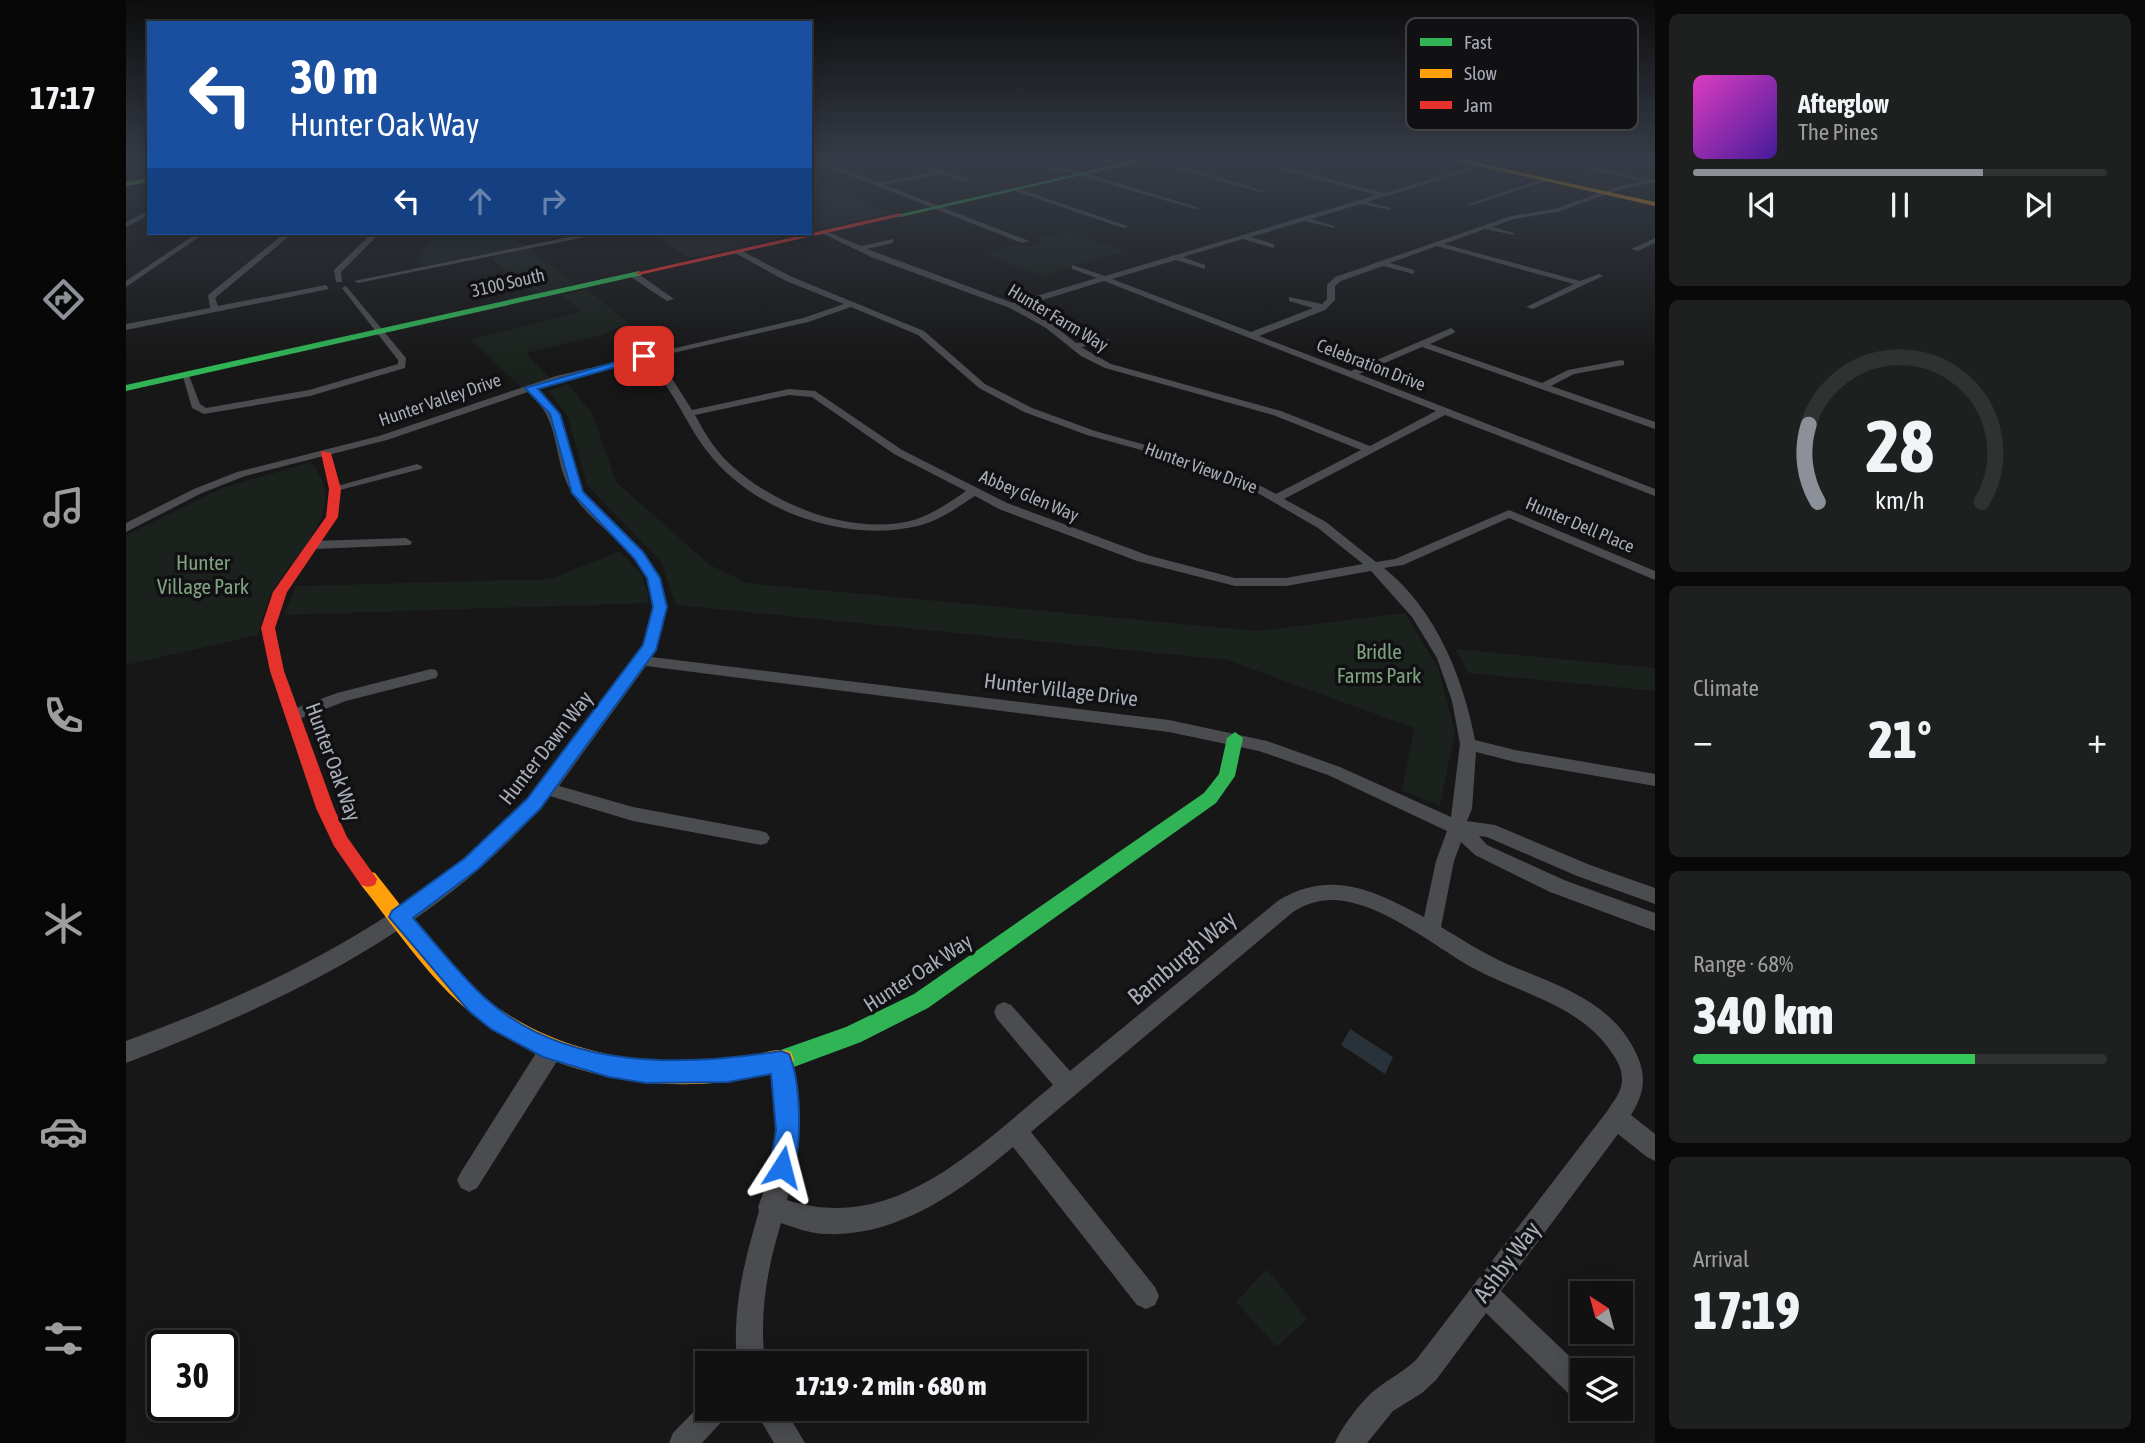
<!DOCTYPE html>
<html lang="en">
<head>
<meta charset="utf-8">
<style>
  :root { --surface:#111; --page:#1e1f1f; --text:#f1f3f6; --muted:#9c9d9f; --line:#303131; --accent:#8c9099 }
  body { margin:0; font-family:"Asap Condensed",sans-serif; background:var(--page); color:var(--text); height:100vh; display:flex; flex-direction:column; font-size:26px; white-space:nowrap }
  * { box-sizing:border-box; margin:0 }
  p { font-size:23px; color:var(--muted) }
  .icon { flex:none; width:38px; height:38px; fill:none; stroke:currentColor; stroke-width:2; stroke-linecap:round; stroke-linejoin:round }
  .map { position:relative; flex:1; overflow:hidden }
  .drawer { display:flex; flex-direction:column; gap:14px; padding:14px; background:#090909; width:490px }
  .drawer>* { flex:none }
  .guide { position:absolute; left:21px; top:21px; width:665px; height:214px; border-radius:0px; box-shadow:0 4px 18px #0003,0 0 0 2px var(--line); background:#1a4fa0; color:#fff; overflow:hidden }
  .needle { width:46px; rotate:324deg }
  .tools { position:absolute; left:1444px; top:1281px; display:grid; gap:14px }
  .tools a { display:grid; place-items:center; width:63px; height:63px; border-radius:0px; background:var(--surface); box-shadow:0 4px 18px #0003,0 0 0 2px var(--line); font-size:35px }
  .speed { position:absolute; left:21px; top:1330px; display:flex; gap:14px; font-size:35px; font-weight:700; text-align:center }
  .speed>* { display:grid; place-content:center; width:91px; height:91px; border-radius:50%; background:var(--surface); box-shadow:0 4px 18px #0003,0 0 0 2px var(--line); line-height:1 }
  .speed .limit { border:4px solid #111; border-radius:10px; background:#fff; color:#111 }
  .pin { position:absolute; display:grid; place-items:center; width:60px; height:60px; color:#fff; margin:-30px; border-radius:14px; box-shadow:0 4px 10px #0006 }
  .me { position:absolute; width:77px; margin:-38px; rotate:9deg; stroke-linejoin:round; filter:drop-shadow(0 0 5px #0008) }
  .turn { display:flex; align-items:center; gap:24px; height:147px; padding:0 28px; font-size:32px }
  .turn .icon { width:91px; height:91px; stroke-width:2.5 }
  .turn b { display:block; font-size:49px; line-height:60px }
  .lanes { display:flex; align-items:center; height:66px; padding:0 28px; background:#0003; justify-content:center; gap:35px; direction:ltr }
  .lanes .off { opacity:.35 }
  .big { font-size:52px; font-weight:800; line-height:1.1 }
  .drawer .widget { flex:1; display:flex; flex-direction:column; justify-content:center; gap:10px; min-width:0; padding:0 24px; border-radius:10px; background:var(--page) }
  .drawer .dial { align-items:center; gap:0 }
  .dial svg { height:182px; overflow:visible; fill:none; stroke:var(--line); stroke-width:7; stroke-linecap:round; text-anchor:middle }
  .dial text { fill:var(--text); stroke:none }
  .song { display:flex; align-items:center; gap:21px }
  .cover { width:84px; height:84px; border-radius:10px; background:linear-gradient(135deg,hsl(310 70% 55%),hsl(260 70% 35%)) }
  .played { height:7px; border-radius:4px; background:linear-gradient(90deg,var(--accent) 70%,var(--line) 70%) }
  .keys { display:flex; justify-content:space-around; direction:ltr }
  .heat { display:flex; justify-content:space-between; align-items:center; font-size:38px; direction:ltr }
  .charge { height:10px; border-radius:5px; background:linear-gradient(90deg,#34c759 68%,var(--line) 0) }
  .trip { position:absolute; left:569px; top:1351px; width:392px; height:70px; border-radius:0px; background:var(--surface); box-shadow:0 4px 18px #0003,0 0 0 2px var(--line); font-weight:800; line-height:70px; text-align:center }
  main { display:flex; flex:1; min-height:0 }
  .tab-bar { display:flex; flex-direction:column; width:126px; justify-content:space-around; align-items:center; background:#070707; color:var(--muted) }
  .tab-bar .icon { width:49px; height:49px }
  .tab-bar .current { color:var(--accent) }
  .tab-bar b { font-size:32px; color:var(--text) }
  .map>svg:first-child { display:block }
</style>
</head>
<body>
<main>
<nav class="tab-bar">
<b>17:17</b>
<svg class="icon current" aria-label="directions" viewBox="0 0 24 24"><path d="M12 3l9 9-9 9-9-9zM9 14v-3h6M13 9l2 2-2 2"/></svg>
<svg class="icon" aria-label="music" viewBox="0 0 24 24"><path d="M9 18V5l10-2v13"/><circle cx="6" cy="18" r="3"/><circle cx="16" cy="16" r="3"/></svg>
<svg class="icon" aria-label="phone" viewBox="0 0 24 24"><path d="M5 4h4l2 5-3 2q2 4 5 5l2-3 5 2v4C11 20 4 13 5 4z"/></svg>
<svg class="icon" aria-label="climate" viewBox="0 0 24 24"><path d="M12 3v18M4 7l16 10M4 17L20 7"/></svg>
<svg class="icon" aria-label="car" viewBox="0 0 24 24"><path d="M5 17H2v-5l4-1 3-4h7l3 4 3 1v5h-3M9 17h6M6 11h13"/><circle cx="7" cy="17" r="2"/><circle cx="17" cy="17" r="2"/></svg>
<svg class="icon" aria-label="filters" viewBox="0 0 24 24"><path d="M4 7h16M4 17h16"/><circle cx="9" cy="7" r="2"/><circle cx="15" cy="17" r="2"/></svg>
</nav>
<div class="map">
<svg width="1529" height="1443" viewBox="0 0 1529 1443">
  <rect width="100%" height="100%" fill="#171717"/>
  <path fill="#212124" d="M684,179L735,200L766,213L684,231Z
    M522,233H676L564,258Z"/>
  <path fill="#1b211c" d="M943,232L1000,251L914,276L860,254L887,245L908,246L916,242L913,238Z
    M312,233H382L400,246L298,266L290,259Z
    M403,249L450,284L408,294L364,257Z
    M461,289L503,323L475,335L400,353L424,378L396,388L344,340L456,312L435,295Z
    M442,384L466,413L490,482L584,565L621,583L1131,631L1279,613L1312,668L1329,732L1314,806L1276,790L1288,728L1101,660L550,605L535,562L461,485L442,417L422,391Z
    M185,462C224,510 173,548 148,589C140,602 136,621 132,635L0,665V535L96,488Z
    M494,551L516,575L524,603L158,615L170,586L424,579Z
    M1330,649L1529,668V691L1342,673Z
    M1141,1269L1181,1319L1151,1347L1110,1302Z"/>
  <path fill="#2a3239" d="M1224,1029L1267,1057L1259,1074L1215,1045Z"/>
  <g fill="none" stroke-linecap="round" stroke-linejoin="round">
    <path fill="#4b4c50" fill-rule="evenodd" d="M685,160H694L753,183L810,171L780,160H789L842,179L840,182L816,174L759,185L903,241L896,243Z
      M873,160L942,168L1074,208L1069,209L941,172Z
      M1021,160H1031L1139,191L1134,192Z
      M1119,160H1129L1258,193L1353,165L1358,166L1241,202L1264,208V210L1235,204L1185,219L1208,226V228L1178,221L1125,237L1148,244V248L1117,239L1057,257L1079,265V269L1050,260L986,279L1125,332L1187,308L1163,301V297L1196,304L1201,299V285L1209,277L1385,216L1428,209L1491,187L1516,181L1423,160H1435L1523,180L1529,178V182L1495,189L1431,212L1388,219L1366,227L1388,233V235L1359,229L1318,244L1454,281L1473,274L1477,276L1407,309L1400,307L1448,284L1311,246L1264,263L1288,270V274L1257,266L1215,281L1209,286V300L1199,310L1133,336L1225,371L1325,328L1329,331L1328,333L1304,344L1416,383L1442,370L1495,360L1498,361V365L1448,374L1425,386L1529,422V429L1296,347L1233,374L1529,489V496L1319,415L1158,499L1200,522L1250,562L1269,559L1383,510L1529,571V580L1383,518L1277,565L1258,568C1310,610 1337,677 1349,740L1389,750L1529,774V786L1389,762L1350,752L1346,809L1341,821L1369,825L1464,865L1529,888V904L1451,876L1361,837L1353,836L1361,845L1438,880L1529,913V931L1424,892L1349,855L1335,842L1328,861L1315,927C1337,940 1358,954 1381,964C1430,985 1487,1001 1511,1055C1521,1078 1518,1094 1505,1115L1529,1134V1161L1521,1157L1492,1134L1375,1291L1458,1370H1456V1401L1446,1397L1360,1313L1310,1380L1296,1393L1267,1411L1241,1443H1209C1215,1428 1236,1400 1249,1390C1263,1379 1277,1372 1290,1360L1482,1110C1486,1103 1493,1095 1495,1087C1498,1076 1494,1065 1488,1056C1455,1004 1396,995 1345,967C1307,945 1262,908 1218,901C1199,898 1183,902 1167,912L905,1132L1029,1287L1033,1296L1029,1305L1020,1309L1011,1305L887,1147C836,1190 772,1237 701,1234C685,1234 670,1228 655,1223C641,1270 633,1313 639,1363H611C606,1309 618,1262 633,1211L632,1207C643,1179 651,1147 650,1115C650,1097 640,1071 647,1054L655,1051L663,1054C682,1100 672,1154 661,1200C768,1235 851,1147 927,1085L871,1019L868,1012L871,1005L878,1002L885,1005L944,1071L1153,900C1207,869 1248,891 1298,917L1310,861L1321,831L1202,775L1133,751L1043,732L520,666L433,786L507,807L635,831L641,833L644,838L641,843L635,845L507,821L424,796C317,928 155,1003 0,1063V1041C139,990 279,923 385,816C416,785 442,749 469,714C494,681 531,644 526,599C521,552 471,531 448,496C424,460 438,422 402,392L261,440L119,476L76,493L0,532V523L68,489L111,472L253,436L430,376L677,318L718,304L660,281L609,253L612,249L666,277L798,331L859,384L906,408L969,431L1063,457L1133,485L1150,494L1235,450L1147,415L979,368L955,356L920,328L884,308L745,257L694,232L699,231L735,246L767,239V243L741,249L887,303L971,278L946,269V265L979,276L1251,195ZM978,281L1310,411L1244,446L1155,411L985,364L955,347L983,343V339L950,343L926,324L894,307ZM725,307L792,335L853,388L898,412L961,435L1055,461L1125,489L1192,528L1237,564L1160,578H1109L1021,555L881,503L776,450L689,391L663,389L566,410L545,377L525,358L682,322ZM517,360C548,387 557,420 581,451C625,510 716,542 787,527C810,523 829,509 849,496L873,509L1011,561L1109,586H1160L1245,571L1286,617L1311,658L1326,701L1334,744L1325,817L1214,767L1141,741L1043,720L525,657C554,603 536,568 494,529C479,516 463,503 454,486C434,450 446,418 411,389ZM663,395L686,397L768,454L840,491C824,502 807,514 788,520C728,536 652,507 607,467C591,453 579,434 569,415Z
      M1510,160L1529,161V165Z
      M1417,179L1422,180L1347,205L1342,204Z
      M888,187L1001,226L1002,227L997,228L886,190Z
      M23,210V215L0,227V222Z
      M71,233H79L0,287V281Z
      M159,233H167L89,298L92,306L200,285L203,289L0,330V324L84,308L82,295Z
      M246,233H254L215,272L216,282H210L208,270Z
      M458,234L460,237L232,283L228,281Z
      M1529,238V243L1512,251L1505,249Z
      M508,273H511L548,299L541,301L505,277Z
      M220,286L280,358L279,368L184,396L78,414L66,408L56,373H62L74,404L80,408L183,390L272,364V360L216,288Z
      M291,464L297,467L295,469L210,491L204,488Z
      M280,538L286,542L284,545L188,549L182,545L188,541Z
      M305,669L310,670L312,674L310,678L220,701L168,721L160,715L162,711L211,693Z
      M425,1039L433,1042L436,1050L433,1058L351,1188L343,1192L335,1188L331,1180L335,1172L417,1042Z
      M581,1398V1409H602L598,1419L576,1443H543L547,1433Z
      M628,1409H659L679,1443H648Z"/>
    <path fill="#30b455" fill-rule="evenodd" d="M1011,160H1022L774,217L771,215Z
      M23,178V182L0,186V182Z
      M513,271L516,275L0,391V385Z
      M1109,732L1117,738L1109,776L1090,803L802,1008L735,1042L657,1071L649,1068L646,1060L649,1052L720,1027L788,994L1078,793L1093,774L1101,738Z"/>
    <path fill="#ff9f0a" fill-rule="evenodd" d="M1326,160H1338L1529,202V206Z
      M242,871L249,873C278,909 305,947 337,979C397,1038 478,1062 560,1062C579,1062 599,1061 618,1058C633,1055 651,1046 665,1052L668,1060L665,1068C644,1076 620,1079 597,1082C506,1092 408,1068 338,1007C298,972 268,926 235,885L233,879L235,873Z"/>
    <path fill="#e5322d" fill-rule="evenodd" d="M774,213L776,216L513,275L509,273Z
      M196,451L205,453L215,489L212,517L161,592L149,628L158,671L208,808L221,837L251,879L249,885L242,887L235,885L208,846L190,808L144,671L135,628L147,592L200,517L203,489L195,453Z"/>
  </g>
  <linearGradient id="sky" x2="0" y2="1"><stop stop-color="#0d0d0d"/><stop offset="0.44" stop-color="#363c47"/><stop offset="1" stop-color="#363c47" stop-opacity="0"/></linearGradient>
  <rect width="1529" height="362" fill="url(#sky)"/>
  <path fill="#1a73e8" stroke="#114b97" stroke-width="2" d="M518,354L521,358L412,389L434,414L457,492L517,552L534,578L541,607L530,650L414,809L352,869L287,918C310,944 333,974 359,998C439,1070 556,1067 655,1051L663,1054C675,1083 677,1147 665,1176L656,1179L648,1176L644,1167L650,1130L645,1074L602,1082L520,1083L483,1077L417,1057L365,1029L343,1011L263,917L266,911L339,858L401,799L517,645L527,607L521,578L508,558L446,493L424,414L399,388Z"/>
  <g text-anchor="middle" stroke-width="7" stroke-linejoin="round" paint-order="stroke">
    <g font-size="18" fill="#a8adb8" stroke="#111113">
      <text transform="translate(382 283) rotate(-13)" y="6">3100 South</text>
      <text transform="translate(932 318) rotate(31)" y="6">Hunter Farm Way</text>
      <text transform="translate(1245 365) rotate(21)" y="6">Celebration Drive</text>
      <text transform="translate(314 400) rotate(-19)" y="6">Hunter Valley Drive</text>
      <text transform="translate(1075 468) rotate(20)" y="6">Hunter View Drive</text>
      <text transform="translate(903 496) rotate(23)" y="6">Abbey Glen Way</text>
      <text transform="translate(1454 525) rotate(23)" y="6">Hunter Dell Place</text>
    </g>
    <g font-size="21" fill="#7fa381" stroke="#111113">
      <text x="77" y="570">Hunter<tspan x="77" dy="24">Village Park</tspan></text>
      <text x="1253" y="659">Bridle<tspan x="1253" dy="24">Farms Park</tspan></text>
    </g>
    <g font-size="21" fill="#a8adb8" stroke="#111113">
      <text transform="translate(935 690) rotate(7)" y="7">Hunter Village Drive</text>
      <text transform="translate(420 748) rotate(-52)" y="7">Hunter Dawn Way</text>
      <text transform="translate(207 762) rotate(70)" y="7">Hunter Oak Way</text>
      <text transform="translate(792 973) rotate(-33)" y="7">Hunter Oak Way</text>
    </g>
    <g font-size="24" fill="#a8adb8" stroke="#111113">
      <text transform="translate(1056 958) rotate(-40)" y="8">Bamburgh Way</text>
      <text transform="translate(1381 1262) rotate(-53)" y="8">Ashby Way</text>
    </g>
  </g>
  <rect x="1280" y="18" width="232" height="112" rx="10" fill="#111113" stroke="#3e4045" stroke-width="2"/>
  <rect x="1294" y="38" width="32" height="8" fill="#30b455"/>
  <rect x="1294" y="69" width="32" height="9" fill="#ff9f0a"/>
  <rect x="1294" y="101" width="32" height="8" fill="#e5322d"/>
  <g font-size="19" fill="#a8adb8">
    <text x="1338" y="49">Fast</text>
    <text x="1338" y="80">Slow</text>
    <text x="1338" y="112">Jam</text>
  </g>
</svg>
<div class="tools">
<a><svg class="needle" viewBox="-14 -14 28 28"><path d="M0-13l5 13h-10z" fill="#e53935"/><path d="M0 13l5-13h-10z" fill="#9c9d9f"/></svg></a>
<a><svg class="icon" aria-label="layers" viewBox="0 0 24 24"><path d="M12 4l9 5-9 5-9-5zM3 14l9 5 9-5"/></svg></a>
</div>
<div class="speed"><div class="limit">30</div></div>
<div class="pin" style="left:518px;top:356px;background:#d93025"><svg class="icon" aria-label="arrive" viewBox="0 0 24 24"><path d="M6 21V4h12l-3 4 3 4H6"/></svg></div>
<svg class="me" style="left:656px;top:1167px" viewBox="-20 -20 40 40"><path d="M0-17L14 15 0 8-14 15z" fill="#1a73e8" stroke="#fff" stroke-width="4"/></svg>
<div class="trip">17:19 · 2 min · 680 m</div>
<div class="guide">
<div class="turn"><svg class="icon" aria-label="left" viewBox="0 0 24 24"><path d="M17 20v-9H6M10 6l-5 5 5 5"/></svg><div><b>30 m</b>Hunter Oak Way</div></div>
<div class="lanes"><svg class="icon" aria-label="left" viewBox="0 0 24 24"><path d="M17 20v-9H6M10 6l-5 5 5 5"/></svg><svg class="icon off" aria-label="ahead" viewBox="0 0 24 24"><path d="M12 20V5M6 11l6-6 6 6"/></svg><svg class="icon off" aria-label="right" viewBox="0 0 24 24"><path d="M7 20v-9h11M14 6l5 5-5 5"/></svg></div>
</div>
</div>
<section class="drawer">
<div class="widget">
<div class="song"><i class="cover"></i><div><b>Afterglow</b><p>The Pines</p></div></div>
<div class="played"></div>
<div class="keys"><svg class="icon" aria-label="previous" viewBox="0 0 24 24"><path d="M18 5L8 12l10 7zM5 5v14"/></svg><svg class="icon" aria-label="pause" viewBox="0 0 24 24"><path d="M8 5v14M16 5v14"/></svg><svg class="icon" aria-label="next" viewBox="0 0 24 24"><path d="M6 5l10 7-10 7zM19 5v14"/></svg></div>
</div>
<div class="widget dial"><svg viewBox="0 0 100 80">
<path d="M14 69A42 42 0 1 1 86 69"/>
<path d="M14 69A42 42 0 0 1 10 35" stroke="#8c9099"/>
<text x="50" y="56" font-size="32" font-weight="700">28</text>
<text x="50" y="72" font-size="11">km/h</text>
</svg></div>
<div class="widget"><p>Climate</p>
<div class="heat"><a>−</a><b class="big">21°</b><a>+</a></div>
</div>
<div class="widget"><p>Range · 68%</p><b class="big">340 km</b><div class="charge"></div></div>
<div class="widget"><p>Arrival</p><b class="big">17:19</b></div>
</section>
</main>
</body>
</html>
